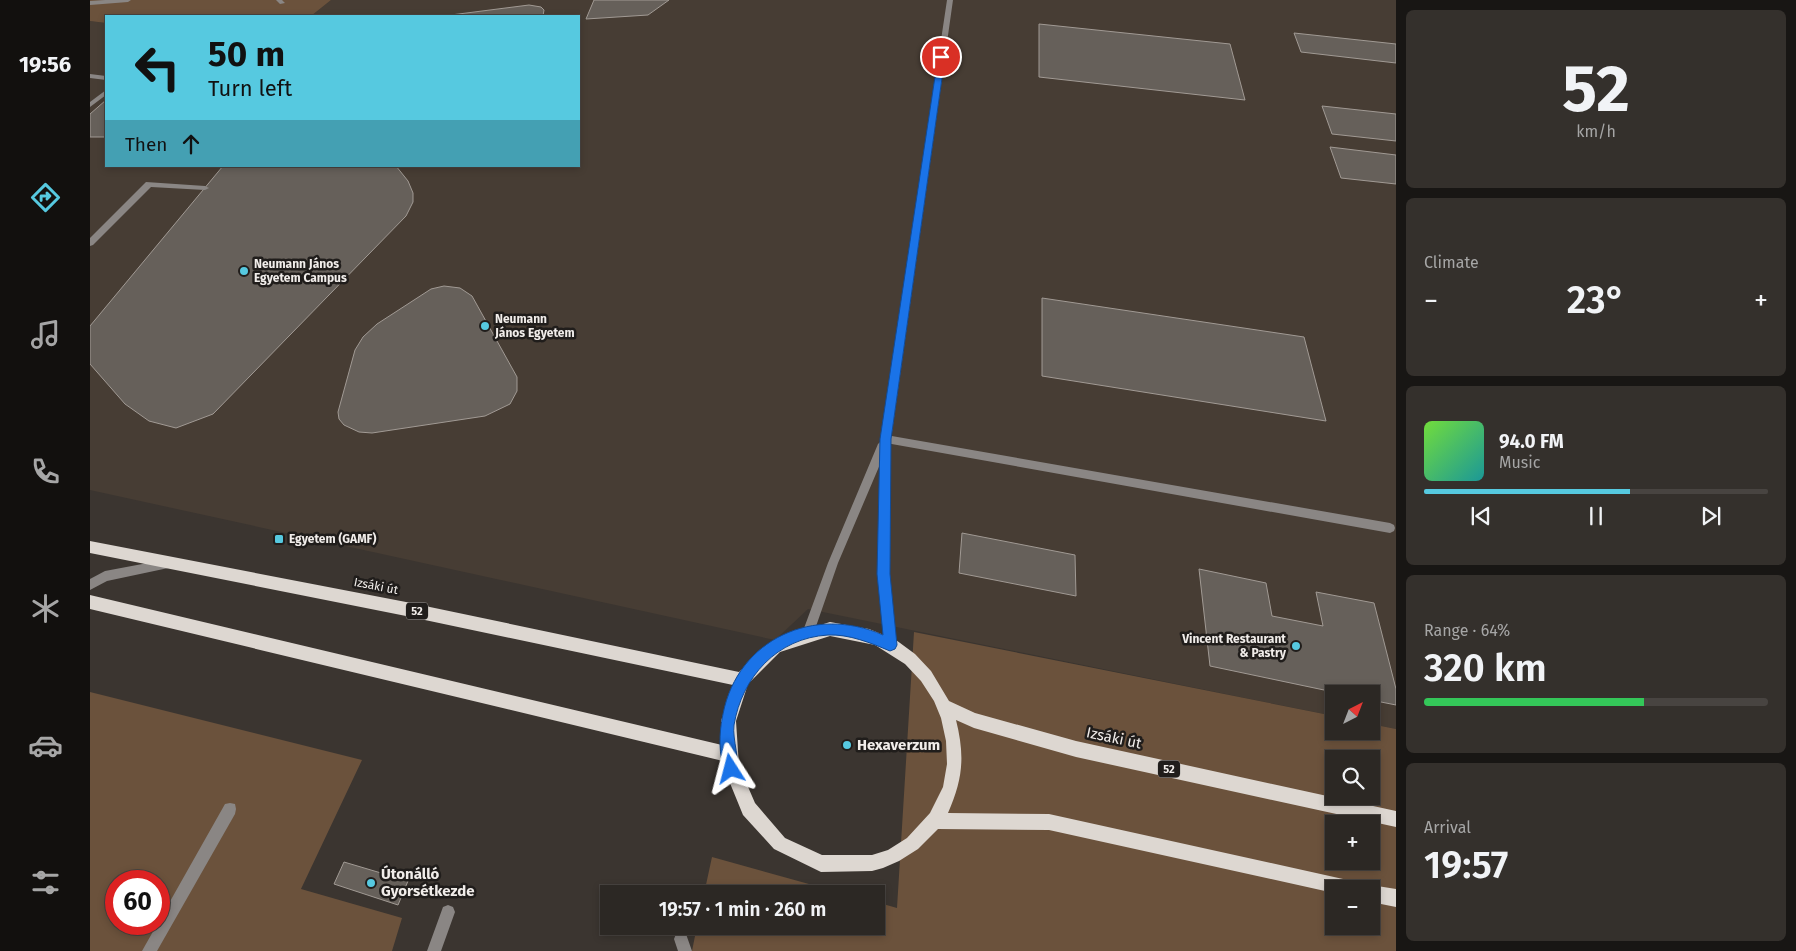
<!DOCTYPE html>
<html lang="en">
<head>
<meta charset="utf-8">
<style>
  :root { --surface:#2c2824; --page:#34302c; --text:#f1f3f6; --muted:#a6a6a6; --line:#484441; --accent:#56c9e0 }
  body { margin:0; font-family:"Fira Sans",sans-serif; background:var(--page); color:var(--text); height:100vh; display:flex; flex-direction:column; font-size:19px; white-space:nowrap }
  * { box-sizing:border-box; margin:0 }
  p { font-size:16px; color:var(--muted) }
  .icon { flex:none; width:28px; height:28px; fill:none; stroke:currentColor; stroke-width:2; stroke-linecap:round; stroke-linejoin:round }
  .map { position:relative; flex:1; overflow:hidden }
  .drawer { display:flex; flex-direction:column; gap:10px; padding:10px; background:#181614; width:400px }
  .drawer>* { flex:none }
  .banner { position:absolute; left:15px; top:15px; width:475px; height:152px; border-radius:0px; box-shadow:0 2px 8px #0003,0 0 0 1px var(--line); background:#56c9e0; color:#111; overflow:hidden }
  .needle { width:32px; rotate:42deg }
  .controls { position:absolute; left:1235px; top:685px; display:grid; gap:10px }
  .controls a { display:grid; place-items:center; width:55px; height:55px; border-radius:0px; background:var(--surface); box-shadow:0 2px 8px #0003,0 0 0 1px var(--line); font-size:25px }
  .speed { position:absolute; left:15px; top:870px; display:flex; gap:10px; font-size:25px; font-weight:700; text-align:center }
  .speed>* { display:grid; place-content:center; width:65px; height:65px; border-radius:50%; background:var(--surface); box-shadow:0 2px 8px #0003,0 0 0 1px var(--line); line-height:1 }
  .speed .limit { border:8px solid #d22; background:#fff; color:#111 }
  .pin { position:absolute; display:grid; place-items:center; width:42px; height:42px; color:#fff; margin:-21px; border:2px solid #fff; border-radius:50%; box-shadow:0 1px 5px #0007 }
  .me { position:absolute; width:55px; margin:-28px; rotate:351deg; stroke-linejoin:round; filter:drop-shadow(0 0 4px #0008) }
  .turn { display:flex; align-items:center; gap:18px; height:105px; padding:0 20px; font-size:22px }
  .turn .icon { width:65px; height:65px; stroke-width:2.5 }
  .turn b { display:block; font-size:35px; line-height:42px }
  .then { display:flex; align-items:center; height:48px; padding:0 20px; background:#0003; gap:10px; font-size:19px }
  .big { font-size:38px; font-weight:600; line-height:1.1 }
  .drawer .tile { flex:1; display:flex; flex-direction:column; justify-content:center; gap:8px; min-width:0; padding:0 18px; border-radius:8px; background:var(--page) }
  .drawer .dial { align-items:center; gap:0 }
  .dial b { font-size:65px; line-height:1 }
  .song { display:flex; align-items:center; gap:15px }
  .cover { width:60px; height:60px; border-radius:8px; background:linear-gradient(135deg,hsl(100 70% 55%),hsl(180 70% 35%)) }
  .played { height:5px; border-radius:2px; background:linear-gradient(90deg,var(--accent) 60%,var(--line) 60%) }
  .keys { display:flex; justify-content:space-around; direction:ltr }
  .heat { display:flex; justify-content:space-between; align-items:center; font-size:28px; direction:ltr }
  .charge { height:8px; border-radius:4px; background:linear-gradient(90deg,#34c759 64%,var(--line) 0) }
  .trip { position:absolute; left:510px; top:885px; width:285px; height:50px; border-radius:0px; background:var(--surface); box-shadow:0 2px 8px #0003,0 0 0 1px var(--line); font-weight:600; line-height:50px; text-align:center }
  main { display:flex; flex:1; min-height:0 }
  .menu { display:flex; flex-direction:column; width:90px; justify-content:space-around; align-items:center; background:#12100e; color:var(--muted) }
  .menu .icon { width:35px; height:35px }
  .menu .on { color:var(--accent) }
  .menu b { font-size:22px; color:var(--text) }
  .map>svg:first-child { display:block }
</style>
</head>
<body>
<main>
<nav class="menu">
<b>19:56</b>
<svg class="icon on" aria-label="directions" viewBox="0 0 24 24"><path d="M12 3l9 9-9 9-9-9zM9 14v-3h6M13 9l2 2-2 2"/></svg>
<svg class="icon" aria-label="music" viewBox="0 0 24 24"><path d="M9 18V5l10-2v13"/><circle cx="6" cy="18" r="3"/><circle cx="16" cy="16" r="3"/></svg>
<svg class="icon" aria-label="phone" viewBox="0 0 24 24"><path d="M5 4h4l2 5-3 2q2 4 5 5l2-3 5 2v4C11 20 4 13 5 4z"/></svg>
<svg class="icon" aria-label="climate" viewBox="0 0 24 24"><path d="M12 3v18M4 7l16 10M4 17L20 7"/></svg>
<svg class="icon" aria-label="car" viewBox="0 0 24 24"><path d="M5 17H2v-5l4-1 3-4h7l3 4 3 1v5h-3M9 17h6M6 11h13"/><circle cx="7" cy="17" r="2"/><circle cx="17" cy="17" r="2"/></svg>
<svg class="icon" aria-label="filters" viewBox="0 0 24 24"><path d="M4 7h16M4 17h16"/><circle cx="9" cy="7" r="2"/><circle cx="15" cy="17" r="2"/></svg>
</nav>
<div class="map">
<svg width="1306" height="951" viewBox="0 0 1306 951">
  <rect width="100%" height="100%" fill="#3b3530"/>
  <path fill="#473d34" d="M241,0H1306V729L1281,724V694H1244V716L718,609L685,640L0,490V21L16,23V166H489V16H221Z"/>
  <path fill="#6b523c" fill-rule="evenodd" d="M0,0H241L221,16H16V23L0,21Z
    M824,632L1244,716V731H1281V724L1306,729V951H602L607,926H786V902L807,908ZM1244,759H1281V796H1244ZM1244,824H1281V861H1244ZM1244,889H1281V926H1244Z
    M0,692L272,760L211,889L312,918L302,951H0ZM26,881H69V924H26Z
    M622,857L755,894H614Z"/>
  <path fill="#66605a" stroke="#a19a94" d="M504,0H579L558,15L496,19Z
    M439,5L451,7L454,10L453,16H353Z
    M949,24L1140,44L1155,100L949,77Z
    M1204,33L1306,44V63L1211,52Z
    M16,100V137H0V114Z
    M1232,106L1306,114V141L1242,134Z
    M1240,147L1306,155V184L1251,178Z
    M133,166H306L318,181L323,193V202L316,216L123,414L86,428L59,421L35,404L0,364V326Z
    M354,286L370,288L382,296L427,377V391L420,404L395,416L282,433L269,432L254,425L249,419L248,412L265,350L273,337L287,324L341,289Z
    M952,298L1214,337L1236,421L952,376Z
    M872,533L985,555L986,596L869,573Z
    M1109,569L1176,583L1182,616L1233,626L1226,592L1284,603L1306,689V705L1281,700V694H1253L1120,666Z
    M254,862L318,881L308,905L244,884Z"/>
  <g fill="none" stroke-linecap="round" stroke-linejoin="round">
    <path fill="#8a8684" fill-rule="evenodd" d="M15,0H41L38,2L0,5V1Z
      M186,0H192L195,3L190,4Z
      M0,74L16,76V80L0,78Z
      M16,90V95L0,107V102Z
      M56,182L115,186L119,188L115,190L61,187L3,245L0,246V238Z
      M796,435L1300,523L1304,525L1305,528L1304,531L1300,533L796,443L793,442L791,439L793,436Z
      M79,559L83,561L84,564L83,567L17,581L0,590V579L15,571Z
      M140,803L145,804L146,809L145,814L67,951H52L135,804Z
      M358,905L363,907L365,912L351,951H337L353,907Z
      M591,932L596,934L602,951H588L584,939L586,934Z"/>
    <path fill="#8a8684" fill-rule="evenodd" d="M857,0H863L801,439L798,574L807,645L805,649L801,651L797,649L795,645L788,574L791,462L748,563L723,635L719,636L715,635L713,631L738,563L788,444L791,441Z"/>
    <path fill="#ddd7d1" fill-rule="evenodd" d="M0,541L316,602L649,672L681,642L686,639L740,622L779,629L806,640L825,654L841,671L859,701L885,713L986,741L1306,811V827L986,757L884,728L866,720C875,756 873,779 858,813L959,814L1262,881L1268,883L1270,889H1244V893L959,830L848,829L828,849L809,861L793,868L782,871L731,872L684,849L653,815L633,766V761L0,609V595L632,745L631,721L643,685L316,616L0,553ZM740,636L785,645L815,664L831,681L844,701L851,718L856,741L857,764L853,787L840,813L817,838L798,850L782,855H732L695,838L665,803L649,766L646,721L658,684L690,652Z
      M1281,885L1306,889V907L1281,902V889H1274Z"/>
  </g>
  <path fill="#1a73e8" stroke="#114b97" d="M851,55L855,57L801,439L800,574L807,645L805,649L800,651C781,643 759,634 738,635C687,638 652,677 644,725C642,739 651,763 646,774L641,776L636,774C628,755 629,733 633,714C648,638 725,605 793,635L787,574L790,439L848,57Z"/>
  <g fill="#56c9e0" stroke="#201d1b" stroke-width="2">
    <circle cx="154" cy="271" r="5"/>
    <circle cx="395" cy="326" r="5"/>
    <rect x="184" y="534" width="10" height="10" rx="2.5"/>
    <circle cx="1206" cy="646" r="5"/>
    <circle cx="757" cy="745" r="5"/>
    <circle cx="281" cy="883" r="5"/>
  </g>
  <g text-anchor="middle" stroke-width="5" stroke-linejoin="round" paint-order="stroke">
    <g fill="#201d1b" stroke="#b2afac" stroke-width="1">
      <rect x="316" y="602.5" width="22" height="17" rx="4"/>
      <rect x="1068" y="760.5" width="22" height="17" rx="4"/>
    </g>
    <g font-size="11" font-weight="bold" fill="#f1edea">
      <text x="327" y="615">52</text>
      <text x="1079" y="773">52</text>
    </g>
    <g font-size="12" font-weight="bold" fill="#f1edea" stroke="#201d1b" text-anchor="start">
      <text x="164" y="268">Neumann János<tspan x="164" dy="14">Egyetem Campus</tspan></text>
      <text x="405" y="323">Neumann<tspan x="405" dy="14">János Egyetem</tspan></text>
      <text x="199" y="543">Egyetem (GAMF)</text>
      <text x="1196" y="643" text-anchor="end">Vincent Restaurant<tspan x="1196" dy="14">&amp; Pastry</tspan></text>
    </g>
    <g font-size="12" fill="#f1edea" stroke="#201d1b">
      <text transform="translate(286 586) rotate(11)" y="4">Izsáki út</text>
    </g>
    <g font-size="15" fill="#f1edea" stroke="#201d1b">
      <text transform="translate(1024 738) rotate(12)" y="5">Izsáki út</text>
    </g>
    <g font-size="15" font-weight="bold" fill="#f1edea" stroke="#201d1b" text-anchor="start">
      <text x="767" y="750">Hexaverzum</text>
      <text x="291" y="879">Útonálló<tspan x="291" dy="17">Gyorsétkezde</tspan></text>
    </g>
  </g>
</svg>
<div class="controls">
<a><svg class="needle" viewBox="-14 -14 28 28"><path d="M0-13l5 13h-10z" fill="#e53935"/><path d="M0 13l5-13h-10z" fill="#a6a6a6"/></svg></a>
<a><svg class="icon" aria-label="search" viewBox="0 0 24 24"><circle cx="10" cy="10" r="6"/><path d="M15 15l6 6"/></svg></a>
<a>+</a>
<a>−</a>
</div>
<div class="speed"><div class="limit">60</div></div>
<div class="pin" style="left:851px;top:57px;background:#d93025"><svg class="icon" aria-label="arrive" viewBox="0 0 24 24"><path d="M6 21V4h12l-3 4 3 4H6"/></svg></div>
<svg class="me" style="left:641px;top:769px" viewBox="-20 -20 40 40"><path d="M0-17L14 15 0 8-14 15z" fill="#1a73e8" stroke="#fff" stroke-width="4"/></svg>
<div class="trip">19:57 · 1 min · 260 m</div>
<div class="banner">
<div class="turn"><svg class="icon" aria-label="left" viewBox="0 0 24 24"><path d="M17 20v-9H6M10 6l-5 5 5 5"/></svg><div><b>50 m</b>Turn left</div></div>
<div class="then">Then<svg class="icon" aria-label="ahead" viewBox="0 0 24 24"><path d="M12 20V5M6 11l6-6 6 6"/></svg></div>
</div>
</div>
<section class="drawer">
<div class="tile dial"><b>52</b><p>km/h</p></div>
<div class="tile"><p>Climate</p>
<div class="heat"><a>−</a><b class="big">23°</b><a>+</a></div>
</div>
<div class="tile">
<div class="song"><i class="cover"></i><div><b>94.0 FM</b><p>Music</p></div></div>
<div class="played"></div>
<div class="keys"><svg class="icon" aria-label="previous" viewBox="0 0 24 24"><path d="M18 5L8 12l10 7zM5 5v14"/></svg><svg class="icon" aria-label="pause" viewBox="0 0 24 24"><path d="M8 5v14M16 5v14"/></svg><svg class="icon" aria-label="next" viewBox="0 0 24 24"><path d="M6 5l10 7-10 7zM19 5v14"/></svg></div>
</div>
<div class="tile"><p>Range · 64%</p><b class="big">320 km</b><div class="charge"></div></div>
<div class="tile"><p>Arrival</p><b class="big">19:57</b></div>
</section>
</main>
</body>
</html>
